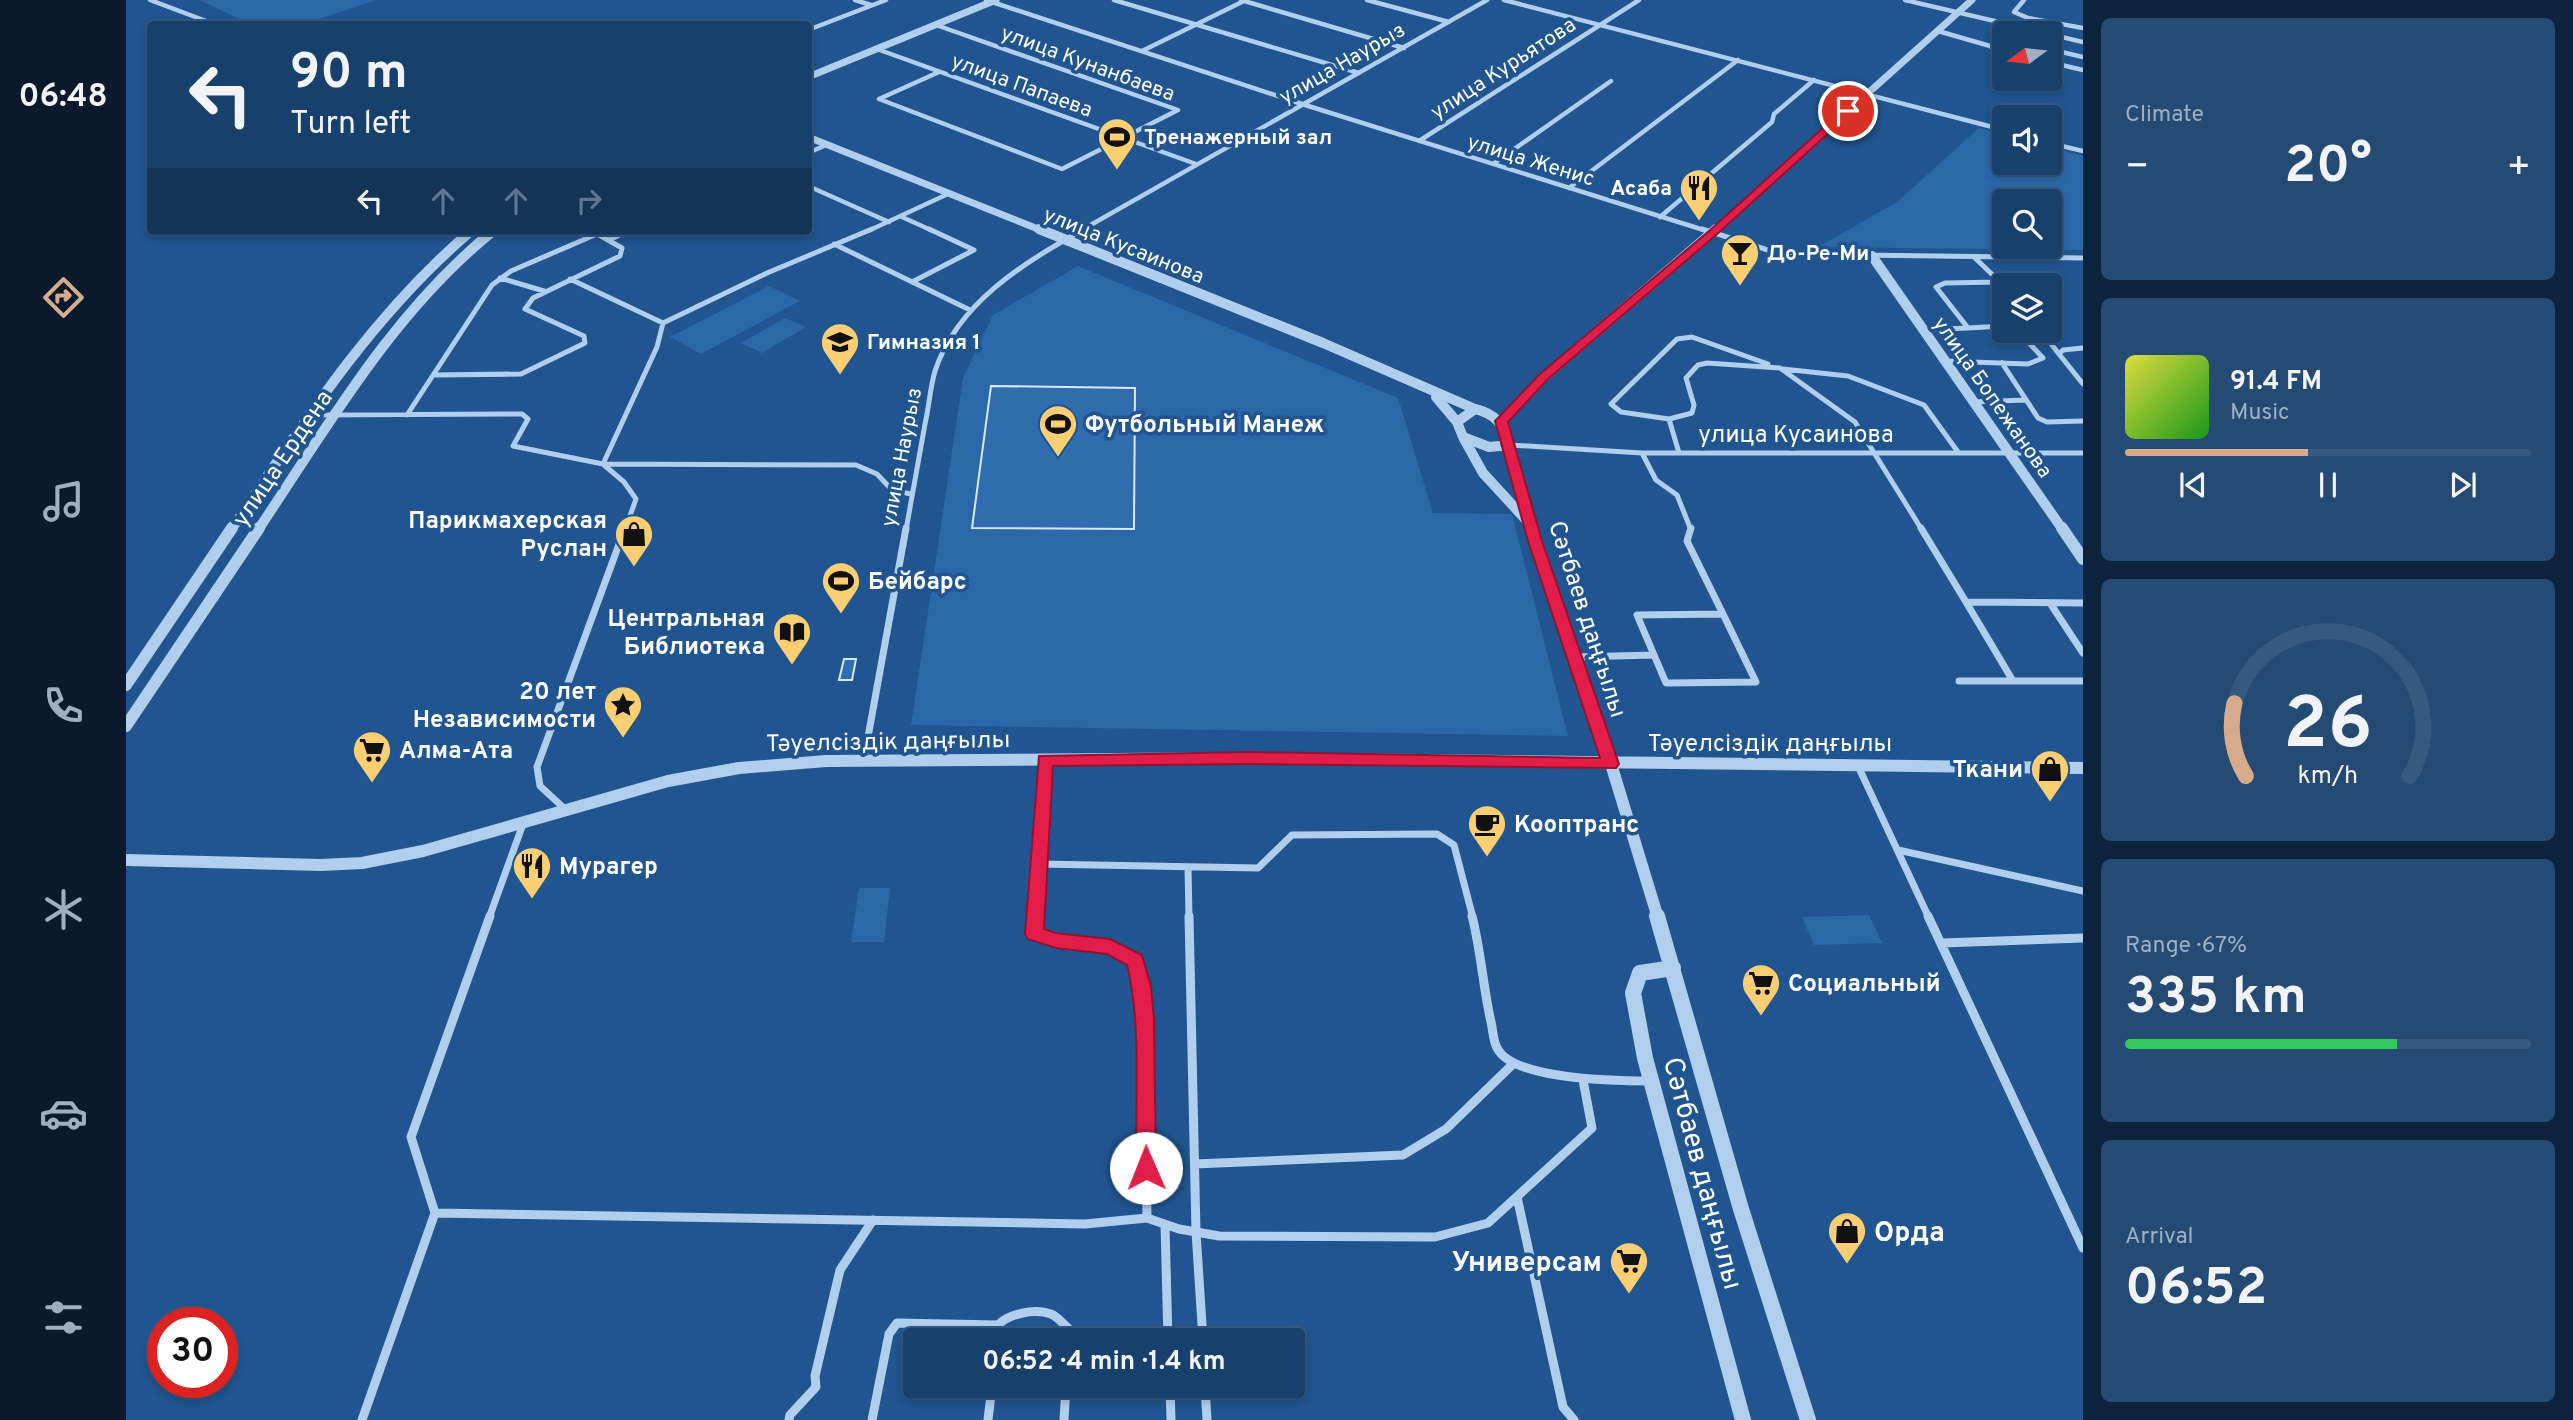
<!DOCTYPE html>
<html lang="en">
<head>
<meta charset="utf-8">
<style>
  :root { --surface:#18406d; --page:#254b75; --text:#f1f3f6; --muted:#9fafc2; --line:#365980; --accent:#d6ab8b }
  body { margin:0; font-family:Overpass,sans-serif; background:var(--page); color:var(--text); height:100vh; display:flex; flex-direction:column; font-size:26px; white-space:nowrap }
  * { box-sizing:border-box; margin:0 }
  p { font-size:23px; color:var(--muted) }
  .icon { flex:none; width:38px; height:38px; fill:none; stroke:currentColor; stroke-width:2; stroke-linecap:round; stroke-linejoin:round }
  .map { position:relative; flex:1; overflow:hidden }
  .drawer { display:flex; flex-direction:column; gap:18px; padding:18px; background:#0d233c; width:490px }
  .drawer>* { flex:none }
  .banner { position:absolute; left:21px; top:21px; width:665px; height:214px; border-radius:7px; box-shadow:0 4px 10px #0003,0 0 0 2px var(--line); background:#18406d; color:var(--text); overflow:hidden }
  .needle { width:46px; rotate:255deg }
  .buttons { position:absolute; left:1866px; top:21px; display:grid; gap:14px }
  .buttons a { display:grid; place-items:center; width:70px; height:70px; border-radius:7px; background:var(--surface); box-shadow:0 4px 10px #0003,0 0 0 2px var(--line); font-size:35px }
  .speed { position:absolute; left:21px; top:1307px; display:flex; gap:14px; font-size:35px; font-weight:700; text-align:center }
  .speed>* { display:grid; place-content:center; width:91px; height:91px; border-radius:50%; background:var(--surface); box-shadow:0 4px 10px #0003,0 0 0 2px var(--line); line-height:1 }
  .speed .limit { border:10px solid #d22; background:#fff; color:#111 }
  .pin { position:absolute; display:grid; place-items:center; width:60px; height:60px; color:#fff; margin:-30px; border:4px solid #fff; border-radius:50%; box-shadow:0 2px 7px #0007 }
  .me { position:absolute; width:77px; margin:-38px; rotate:359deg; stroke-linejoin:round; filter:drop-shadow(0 0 5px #0008) }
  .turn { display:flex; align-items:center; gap:24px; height:147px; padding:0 28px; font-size:32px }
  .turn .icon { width:91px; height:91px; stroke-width:2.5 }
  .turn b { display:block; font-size:49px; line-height:60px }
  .lanes { display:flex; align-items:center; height:66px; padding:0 28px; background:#0003; justify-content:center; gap:35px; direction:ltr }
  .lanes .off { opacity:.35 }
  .big { font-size:52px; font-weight:700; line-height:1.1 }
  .drawer .tile { flex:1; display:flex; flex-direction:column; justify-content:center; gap:10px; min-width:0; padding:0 24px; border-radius:10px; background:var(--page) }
  .drawer .dial { align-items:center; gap:0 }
  .dial svg { height:182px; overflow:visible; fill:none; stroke:var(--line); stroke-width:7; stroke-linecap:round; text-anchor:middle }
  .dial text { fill:var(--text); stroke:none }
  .song { display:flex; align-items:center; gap:21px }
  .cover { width:84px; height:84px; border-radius:10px; background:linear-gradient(135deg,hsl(60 70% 55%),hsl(120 70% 35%)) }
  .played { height:7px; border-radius:4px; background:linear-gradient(90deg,var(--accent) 45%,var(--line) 45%) }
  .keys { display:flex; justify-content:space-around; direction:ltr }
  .heat { display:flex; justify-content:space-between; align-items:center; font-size:38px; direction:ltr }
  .charge { height:10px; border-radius:5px; background:linear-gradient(90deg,#34c759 67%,var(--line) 0) }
  .trip { position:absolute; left:777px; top:1328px; width:402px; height:70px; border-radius:7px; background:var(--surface); box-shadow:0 4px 10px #0003,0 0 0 2px var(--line); font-weight:700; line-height:70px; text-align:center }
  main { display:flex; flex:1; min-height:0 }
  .tabs { display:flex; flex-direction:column; width:126px; justify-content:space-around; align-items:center; background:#0a1a2c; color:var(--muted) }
  .tabs .icon { width:49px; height:49px }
  .tabs .active { color:var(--accent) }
  .tabs b { font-size:32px; color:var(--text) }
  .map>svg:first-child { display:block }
</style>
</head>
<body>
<main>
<nav class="tabs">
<b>06:48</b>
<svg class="icon active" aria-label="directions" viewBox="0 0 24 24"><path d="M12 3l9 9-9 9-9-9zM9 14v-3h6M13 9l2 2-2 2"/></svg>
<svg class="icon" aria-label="music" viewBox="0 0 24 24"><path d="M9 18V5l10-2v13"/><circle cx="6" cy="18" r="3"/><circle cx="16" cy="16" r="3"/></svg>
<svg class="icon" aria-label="phone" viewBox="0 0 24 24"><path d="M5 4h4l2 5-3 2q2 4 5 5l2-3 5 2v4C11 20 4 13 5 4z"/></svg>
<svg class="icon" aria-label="climate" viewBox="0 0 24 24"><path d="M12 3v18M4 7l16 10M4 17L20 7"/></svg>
<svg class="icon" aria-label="car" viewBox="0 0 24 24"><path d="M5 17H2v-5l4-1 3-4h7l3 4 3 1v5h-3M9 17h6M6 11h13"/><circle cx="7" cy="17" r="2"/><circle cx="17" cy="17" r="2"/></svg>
<svg class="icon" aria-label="filters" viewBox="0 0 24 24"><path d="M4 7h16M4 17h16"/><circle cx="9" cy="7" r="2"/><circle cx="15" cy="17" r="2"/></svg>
</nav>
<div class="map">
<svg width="1957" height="1420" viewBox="0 0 1957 1420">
  <rect width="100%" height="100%" fill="#205591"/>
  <path fill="#2a68aa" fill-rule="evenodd" d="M74,0H250L178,24H123Z
    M1853,128L1878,135V163H1923V147L1957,156V250L1692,247L1771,202ZM1923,201V247H1878V201Z
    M952,266L1272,398L1307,513L1386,514L1442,736L785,725L837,378L867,315Z
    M643,286L674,301L575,354L544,337Z
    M659,318L680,327L636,353L615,343Z
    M733,888H764L758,942H725Z
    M1743,915L1756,943L1688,945L1676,917Z"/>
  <path fill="#306daf" stroke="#d7e8fa" stroke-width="2" d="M865,386L1009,388L1008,529L846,528Z
    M718,659H730L726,680H713Z"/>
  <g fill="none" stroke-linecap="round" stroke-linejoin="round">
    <path stroke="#b1ceed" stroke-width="4.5" d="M24,0L88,24
      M729,0L745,5
      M860,0L1176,104L1581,231
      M988,0L1233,73
      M1115,0L1278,48
      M1241,0L1323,22
      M1378,0L1878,130
      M1779,0L1920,33
      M1898,0L1888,12L1902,18
      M810,25L1052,110L936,169L753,99L813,72
      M1894,27L1902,18L1957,28
      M682,30L760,0
      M1812,31L1878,50
      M1923,34L1957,42
      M1865,47L1878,37
      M751,49L1070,164
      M1923,49L1957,57
      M1016,51L1120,0
      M1923,62L1957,70
      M1293,141L1513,0
      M1923,143L1957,151
      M682,153L700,145
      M1367,164L1485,81
      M682,186L763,222
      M1443,188L1612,60
      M776,217L807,231
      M1534,217L1646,122L1648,114L1688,80
      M742,231L824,193
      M954,231L1361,0"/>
    <path stroke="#b1ceed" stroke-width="5" d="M803,229L848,250
      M1576,229L1654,254L1957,258
      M483,240L502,231
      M708,244L844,310
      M374,278L418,291
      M444,279L537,323
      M786,282L848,250
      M1842,328L1878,326
      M1796,330L1842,328L1810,287L1819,283L1874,282L1849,258
      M1915,331L1933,354
      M1957,348L1937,350L1933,354L1957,384
      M1818,361L1902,364L1917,358L1892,331
      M1876,363L1912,418L1921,422L1957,421
      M1657,369L1722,376L1798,405L1832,452
      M307,375L395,374L459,343L458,336L399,309L407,298L494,256L496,248L466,231
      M1847,402L1899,400
      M182,415L396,414L402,419L387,446L477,464L730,465L751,474L766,490L785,494
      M281,415L366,285L385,271L471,234
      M1543,419L1566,413L1568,405L1560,378L1572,365L1581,363L1654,368L1729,422L1796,530
      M1384,445L1516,453H1957
      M1516,453L1530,480L1551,495L1565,530
      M1553,453L1543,419L1495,412L1485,404L1551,339L1566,337L1642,364
      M477,464L531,347L537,323L641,273L746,229
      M478,465L498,482L510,499L499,530
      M780,530C786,495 793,459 799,424C803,407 804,388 809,371C832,302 898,263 958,229"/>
    <path stroke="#b1ceed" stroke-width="7" d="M1565,528L1561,541L1597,614
      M1795,528L1840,602L1957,603
      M1924,603L1957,653
      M1597,614L1630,682L1540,683L1511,615Z
      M1449,657L1528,655
      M1833,681H1887L1840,602
      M1887,681H1957
      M738,759L780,528
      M1732,766L1803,918
      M440,810L414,786L411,767L499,528
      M1772,850L1957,891
      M913,864L1132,868L1166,835L1311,834L1328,845L1347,918
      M1062,867L1063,918
      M363,918L397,824
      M909,918L919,760"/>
    <path stroke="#b1ceed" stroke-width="9" d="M1063,916L1070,1232L1077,1340
      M1346,916C1355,951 1357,987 1365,1022C1367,1030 1367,1041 1371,1048C1387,1080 1491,1081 1524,1081
      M1802,916L1957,1248
      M1816,943L1957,938
      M1069,1164L1277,1155L1320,1129L1387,1064
      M1391,1197L1437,1407L1448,1420
      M309,1213L959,1224L1021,1218L1018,1019L1016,986L1009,961L984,947L930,941L908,934L909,916
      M1021,1218L1053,1229L1093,1236L1309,1237L1362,1223L1466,1128L1457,1080
      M1039,1225L1042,1340
      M871,1340L872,1325C883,1314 908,1308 925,1314C931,1316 937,1324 942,1328V1340
      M1044,1386L1045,1420
      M1079,1386L1081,1420
      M236,1420L309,1213L285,1137L364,916
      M663,1420L664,1415L690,1387L689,1376L714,1270L747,1220
      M746,1420L763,1334L771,1323L872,1325
      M862,1420L866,1386
      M938,1420L940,1386"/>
    <path stroke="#b1ceed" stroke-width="7" d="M682,77L870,0
      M682,137L917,231
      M1588,231L1846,0"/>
    <path stroke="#b1ceed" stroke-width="10" d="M913,229L1197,343L1349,409
      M1746,256L1937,530
      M1310,397L1331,422
      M1349,409C1371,414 1377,425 1384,445L1363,447L1337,437L1331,422Z
      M1376,421L1418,377L1590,229
      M1337,437L1357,473L1402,522
      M1384,445L1406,530
      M105,530C177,423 246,315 345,231
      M132,530C203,424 267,312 367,231"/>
    <path stroke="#b1ceed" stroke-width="12" d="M1406,528L1485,764L1532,918
      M1936,528L1957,559
      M0,685L106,528
      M0,726L133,528
      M0,860L195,865L236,863L297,851L542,781L613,768L700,761L1123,758L1957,768"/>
    <path stroke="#b1ceed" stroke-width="16" d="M1531,916L1615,1209L1682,1420
      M1547,968L1514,973L1507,993L1519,1058L1617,1420"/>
  </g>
  <path fill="#e11d48" stroke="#92132f" stroke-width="2" d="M1718,109L1727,111L1590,235L1422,379L1382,422L1416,541L1493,764L1490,768L1123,764L927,766L918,929L930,933L984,939L1016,955L1025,986L1028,1019L1030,1168L1027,1175L1020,1178L1013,1175L1010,1168C1009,1107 1016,1024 1001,965L981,954L930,948L902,939L899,934L913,756L1123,752L1474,758L1402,541L1369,421L1414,374L1583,231Z"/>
  <defs>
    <g id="stadium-pin" transform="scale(2.0125)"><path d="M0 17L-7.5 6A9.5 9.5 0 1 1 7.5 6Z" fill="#face72" stroke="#205591"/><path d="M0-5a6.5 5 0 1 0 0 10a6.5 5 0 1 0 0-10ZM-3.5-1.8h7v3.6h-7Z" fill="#111"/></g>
    <g id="restaurant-pin" transform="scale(2.0125)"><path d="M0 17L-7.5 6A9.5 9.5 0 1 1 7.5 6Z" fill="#face72" stroke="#205591"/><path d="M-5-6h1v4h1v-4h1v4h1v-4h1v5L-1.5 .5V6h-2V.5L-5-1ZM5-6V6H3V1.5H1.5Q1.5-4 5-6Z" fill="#111"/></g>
    <g id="bar-pin" transform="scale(2.0125)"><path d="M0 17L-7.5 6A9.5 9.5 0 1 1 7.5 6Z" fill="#face72" stroke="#205591"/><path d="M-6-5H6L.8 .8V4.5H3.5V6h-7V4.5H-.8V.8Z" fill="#111"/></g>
    <g id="school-pin" transform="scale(2.0125)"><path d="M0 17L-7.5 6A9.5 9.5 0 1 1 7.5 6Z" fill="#face72" stroke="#205591"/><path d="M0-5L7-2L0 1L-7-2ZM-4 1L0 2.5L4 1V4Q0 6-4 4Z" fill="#111"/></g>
    <g id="shop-pin" transform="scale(2.0125)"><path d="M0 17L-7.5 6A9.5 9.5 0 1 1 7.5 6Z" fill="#face72" stroke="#205591"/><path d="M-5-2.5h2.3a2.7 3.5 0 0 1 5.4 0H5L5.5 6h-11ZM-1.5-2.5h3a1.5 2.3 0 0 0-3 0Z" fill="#111"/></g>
    <g id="library-pin" transform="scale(2.0125)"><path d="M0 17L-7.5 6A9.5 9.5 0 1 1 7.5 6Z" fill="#face72" stroke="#205591"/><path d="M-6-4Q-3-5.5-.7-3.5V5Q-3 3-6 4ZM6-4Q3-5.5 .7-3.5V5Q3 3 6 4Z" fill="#111"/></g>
    <g id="sight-pin" transform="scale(2.0125)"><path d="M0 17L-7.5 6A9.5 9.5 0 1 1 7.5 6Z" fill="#face72" stroke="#205591"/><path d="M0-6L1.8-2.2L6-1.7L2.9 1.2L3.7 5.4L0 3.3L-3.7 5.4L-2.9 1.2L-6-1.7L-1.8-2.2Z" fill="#111"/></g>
    <g id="supermarket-pin" transform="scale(2.0125)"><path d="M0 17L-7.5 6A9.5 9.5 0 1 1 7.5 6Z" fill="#face72" stroke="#205591"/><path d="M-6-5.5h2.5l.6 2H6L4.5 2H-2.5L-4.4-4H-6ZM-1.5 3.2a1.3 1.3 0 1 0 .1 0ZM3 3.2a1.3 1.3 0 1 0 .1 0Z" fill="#111"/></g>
    <g id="cafe-pin" transform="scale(2.0125)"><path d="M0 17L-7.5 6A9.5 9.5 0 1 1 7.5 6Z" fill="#face72" stroke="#205591"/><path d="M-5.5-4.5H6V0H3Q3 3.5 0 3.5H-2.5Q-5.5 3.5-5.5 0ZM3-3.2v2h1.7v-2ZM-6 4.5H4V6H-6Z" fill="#111"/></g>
  </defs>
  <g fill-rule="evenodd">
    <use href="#stadium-pin" x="991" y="137"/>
    <use href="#restaurant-pin" x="1573" y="188"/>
    <use href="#bar-pin" x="1614" y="253"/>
    <use href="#school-pin" x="714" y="342"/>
    <use href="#stadium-pin" x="932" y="424"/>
    <use href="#shop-pin" x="508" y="534"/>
    <use href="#stadium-pin" x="715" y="581"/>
    <use href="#library-pin" x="666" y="632"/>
    <use href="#sight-pin" x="497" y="705"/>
    <use href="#supermarket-pin" x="246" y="750"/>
    <use href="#shop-pin" x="1924" y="769"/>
    <use href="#cafe-pin" x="1361" y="824"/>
    <use href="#restaurant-pin" x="406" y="866"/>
    <use href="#supermarket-pin" x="1635" y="983"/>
    <use href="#shop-pin" x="1721" y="1231"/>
    <use href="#supermarket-pin" x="1503" y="1261"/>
  </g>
  <g text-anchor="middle" stroke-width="7" stroke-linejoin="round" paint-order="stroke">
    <g font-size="21" fill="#fff" stroke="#205591">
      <text transform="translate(962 63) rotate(20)" y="7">улица Кунанбаева</text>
      <text transform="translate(1216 63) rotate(-30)" y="7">улица Наурыз</text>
      <text transform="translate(1377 68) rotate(-33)" y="7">улица Курьятова</text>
      <text transform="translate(896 85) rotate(20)" y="7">улица Папаева</text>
      <text transform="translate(1405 160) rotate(17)" y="7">улица Женис</text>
      <text transform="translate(998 245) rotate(22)" y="7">улица Кусаинова</text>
      <text transform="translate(1867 397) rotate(55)" y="7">улица Бопежанова</text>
      <text transform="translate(775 457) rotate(-79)" y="7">улица Наурыз</text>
    </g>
    <g font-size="21" font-weight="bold" fill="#fff" stroke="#205591" text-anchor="start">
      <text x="1018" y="144">Тренажерный зал</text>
      <text x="1546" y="195" text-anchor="end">Асаба</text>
      <text x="1641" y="260">До-Ре-Ми</text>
      <text x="741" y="349">Гимназия 1</text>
    </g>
    <g font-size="24" font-weight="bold" fill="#fff" stroke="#205591" text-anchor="start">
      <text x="959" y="432">Футбольный Манеж</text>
      <text x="481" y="528" text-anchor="end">Парикмахерская<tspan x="481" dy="28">Руслан</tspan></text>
      <text x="742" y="589">Бейбарс</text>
      <text x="639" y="626" text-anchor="end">Центральная<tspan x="639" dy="28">Библиотека</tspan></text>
      <text x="470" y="699" text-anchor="end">20 лет<tspan x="470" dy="28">Независимости</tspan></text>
      <text x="273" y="758">Алма-Ата</text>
      <text x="1897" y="777" text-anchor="end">Ткани</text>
      <text x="1388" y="832">Кооптранс</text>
      <text x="433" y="874">Мурагер</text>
      <text x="1662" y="991">Социальный</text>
    </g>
    <g font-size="24" fill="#fff" stroke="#205591">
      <text x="1670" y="442">улица Кусаинова</text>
      <text transform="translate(156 458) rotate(-56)" y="8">улица Ердена</text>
      <text transform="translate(1462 619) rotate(72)" y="8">Сәтбаев даңғылы</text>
      <text transform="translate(762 741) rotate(-1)" y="8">Тәуелсіздік даңғылы</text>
      <text x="1644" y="751">Тәуелсіздік даңғылы</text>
    </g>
    <g font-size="28" fill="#fff" stroke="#205591">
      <text transform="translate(1578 1173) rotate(75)" y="10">Сәтбаев даңғылы</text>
    </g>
    <g font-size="28" font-weight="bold" fill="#fff" stroke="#205591" text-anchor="start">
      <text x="1748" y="1241">Орда</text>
      <text x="1476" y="1271" text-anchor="end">Универсам</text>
    </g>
  </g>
</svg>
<div class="buttons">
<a><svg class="needle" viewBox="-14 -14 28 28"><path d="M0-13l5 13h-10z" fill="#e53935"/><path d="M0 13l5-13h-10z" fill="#9fafc2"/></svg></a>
<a><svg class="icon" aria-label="sound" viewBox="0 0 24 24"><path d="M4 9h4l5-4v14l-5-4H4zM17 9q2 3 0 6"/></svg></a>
<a><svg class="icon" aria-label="search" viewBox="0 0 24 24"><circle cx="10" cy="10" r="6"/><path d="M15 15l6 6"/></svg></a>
<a><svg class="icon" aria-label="layers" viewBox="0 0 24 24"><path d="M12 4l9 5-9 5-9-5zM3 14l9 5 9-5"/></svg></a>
</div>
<div class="speed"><div class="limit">30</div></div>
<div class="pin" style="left:1722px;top:111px;background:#d93025"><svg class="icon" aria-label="arrive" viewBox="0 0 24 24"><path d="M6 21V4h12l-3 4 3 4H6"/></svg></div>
<svg class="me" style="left:1020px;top:1168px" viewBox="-20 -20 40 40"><circle r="19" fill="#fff"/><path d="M0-13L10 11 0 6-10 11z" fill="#e11d48"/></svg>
<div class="trip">06:52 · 4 min · 1.4 km</div>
<div class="banner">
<div class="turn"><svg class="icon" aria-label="left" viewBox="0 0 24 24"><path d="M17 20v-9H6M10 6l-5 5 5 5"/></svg><div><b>90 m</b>Turn left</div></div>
<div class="lanes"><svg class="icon" aria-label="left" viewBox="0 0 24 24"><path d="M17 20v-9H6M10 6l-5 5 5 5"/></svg><svg class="icon off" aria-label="ahead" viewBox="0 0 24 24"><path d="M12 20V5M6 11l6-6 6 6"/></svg><svg class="icon off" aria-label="ahead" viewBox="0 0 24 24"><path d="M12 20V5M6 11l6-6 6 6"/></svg><svg class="icon off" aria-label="right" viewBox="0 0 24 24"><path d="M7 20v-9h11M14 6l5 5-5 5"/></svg></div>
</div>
</div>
<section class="drawer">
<div class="tile"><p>Climate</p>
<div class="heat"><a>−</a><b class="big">20°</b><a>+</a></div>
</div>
<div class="tile">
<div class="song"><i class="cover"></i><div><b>91.4 FM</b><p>Music</p></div></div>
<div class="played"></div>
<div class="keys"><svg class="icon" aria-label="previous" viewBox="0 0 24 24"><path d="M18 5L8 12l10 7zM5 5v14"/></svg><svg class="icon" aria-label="pause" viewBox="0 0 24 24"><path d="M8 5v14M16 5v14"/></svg><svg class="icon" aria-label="next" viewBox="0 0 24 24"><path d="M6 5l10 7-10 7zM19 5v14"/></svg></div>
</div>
<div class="tile dial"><svg viewBox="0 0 100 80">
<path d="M14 69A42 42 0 1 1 86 69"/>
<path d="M14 69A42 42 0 0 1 9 37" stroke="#d6ab8b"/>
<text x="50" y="56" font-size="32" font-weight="700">26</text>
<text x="50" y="72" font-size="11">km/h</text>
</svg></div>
<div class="tile"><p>Range · 67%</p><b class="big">335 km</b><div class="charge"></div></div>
<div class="tile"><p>Arrival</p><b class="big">06:52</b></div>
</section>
</main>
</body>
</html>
